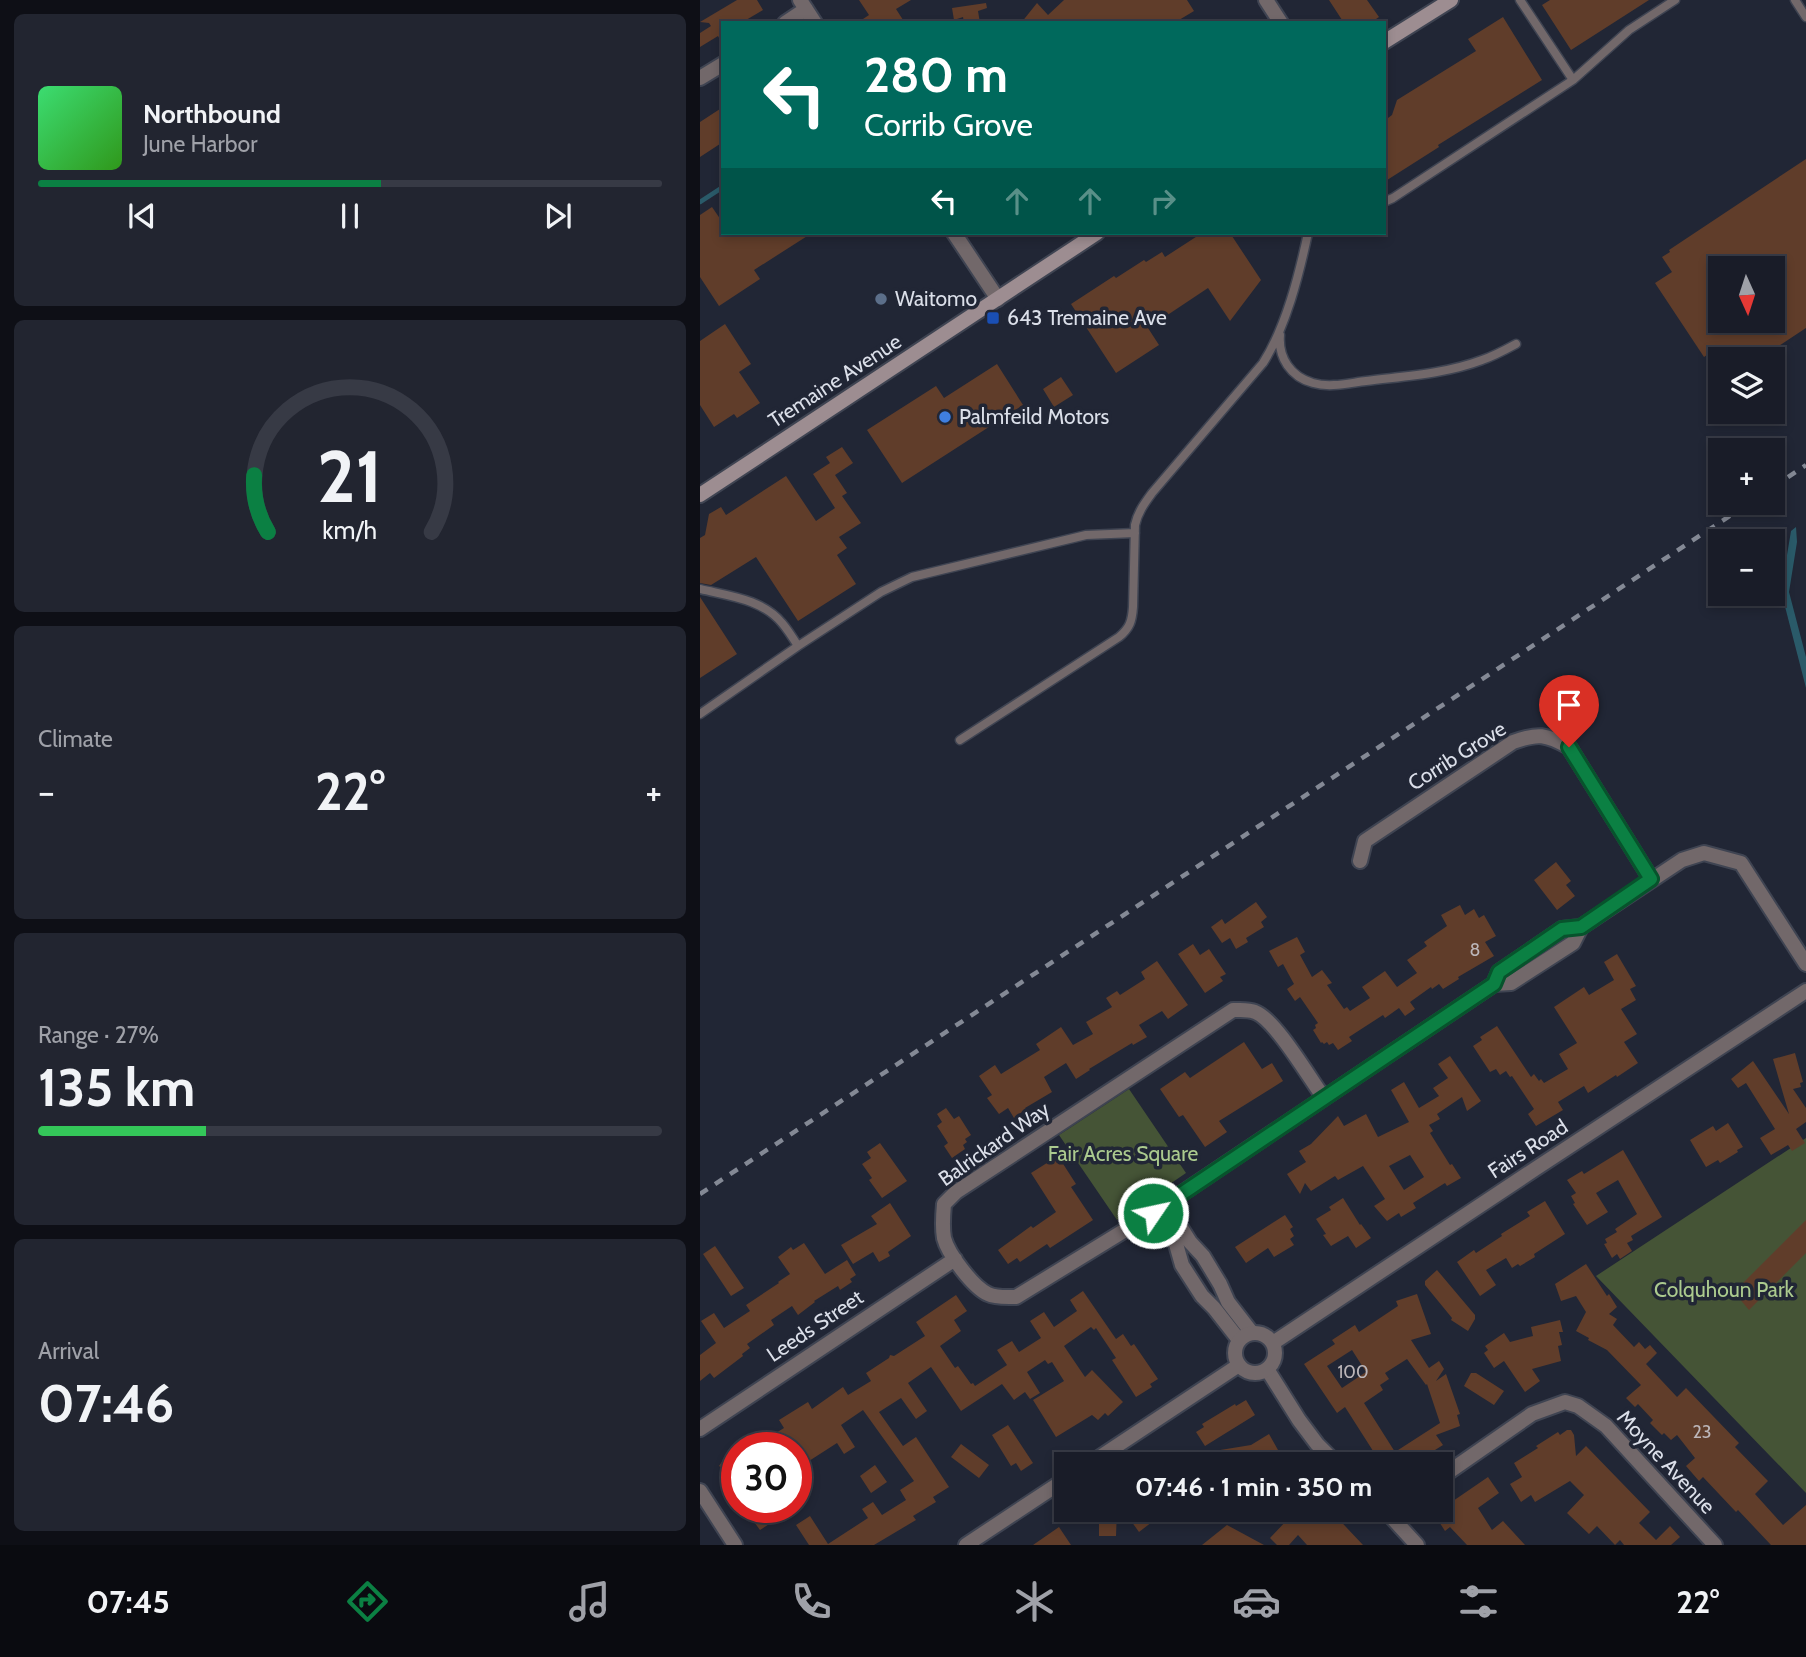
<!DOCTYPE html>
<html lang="en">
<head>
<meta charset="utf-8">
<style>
  :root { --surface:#191c28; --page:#222530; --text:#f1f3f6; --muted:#9fa1a8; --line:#373a45; --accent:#0b8043 }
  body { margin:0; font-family:Cabin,sans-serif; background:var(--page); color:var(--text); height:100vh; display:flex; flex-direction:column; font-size:26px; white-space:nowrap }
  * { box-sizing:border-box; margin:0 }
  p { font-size:23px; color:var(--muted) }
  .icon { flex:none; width:38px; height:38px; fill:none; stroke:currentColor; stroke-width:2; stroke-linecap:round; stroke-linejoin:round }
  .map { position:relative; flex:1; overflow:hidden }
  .side { display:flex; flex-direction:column; gap:14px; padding:14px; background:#0e0f16; width:700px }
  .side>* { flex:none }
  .guide { position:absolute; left:21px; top:21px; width:665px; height:214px; border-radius:0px; box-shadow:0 4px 10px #0003,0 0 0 2px var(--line); background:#00695c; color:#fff; overflow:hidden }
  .needle { width:46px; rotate:177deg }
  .buttons { position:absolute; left:1008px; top:256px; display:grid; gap:14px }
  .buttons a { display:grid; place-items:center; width:77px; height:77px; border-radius:0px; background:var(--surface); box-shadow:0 4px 10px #0003,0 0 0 2px var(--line); font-size:35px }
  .speed { position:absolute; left:21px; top:1432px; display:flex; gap:14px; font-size:35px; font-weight:700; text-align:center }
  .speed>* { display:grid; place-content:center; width:91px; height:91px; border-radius:50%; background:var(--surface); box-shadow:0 4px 10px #0003,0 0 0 2px var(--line); line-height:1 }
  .speed .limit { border:10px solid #d22; background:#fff; color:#111 }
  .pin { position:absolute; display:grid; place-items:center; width:60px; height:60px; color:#fff; margin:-72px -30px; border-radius:50% 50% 50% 0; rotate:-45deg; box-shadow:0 0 7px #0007 }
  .pin .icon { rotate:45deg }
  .me { position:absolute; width:77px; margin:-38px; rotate:56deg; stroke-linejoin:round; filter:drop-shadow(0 0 5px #0008) }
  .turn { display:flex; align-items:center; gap:24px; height:147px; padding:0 28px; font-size:32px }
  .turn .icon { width:91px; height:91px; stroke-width:2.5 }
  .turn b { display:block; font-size:49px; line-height:60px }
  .lanes { display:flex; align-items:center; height:66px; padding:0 28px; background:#0003; justify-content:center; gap:35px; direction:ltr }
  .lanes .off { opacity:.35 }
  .big { font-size:52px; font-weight:800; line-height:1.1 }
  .side .tile { flex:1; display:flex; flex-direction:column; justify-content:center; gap:10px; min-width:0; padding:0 24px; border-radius:10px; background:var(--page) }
  .side .dial { align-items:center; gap:0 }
  .dial svg { height:182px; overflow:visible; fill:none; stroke:var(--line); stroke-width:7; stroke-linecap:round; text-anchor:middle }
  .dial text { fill:var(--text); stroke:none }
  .song { display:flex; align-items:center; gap:21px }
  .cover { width:84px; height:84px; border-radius:10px; background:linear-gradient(135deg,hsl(140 70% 55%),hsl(110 70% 35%)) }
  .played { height:7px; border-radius:4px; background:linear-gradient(90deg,var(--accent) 55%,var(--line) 55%) }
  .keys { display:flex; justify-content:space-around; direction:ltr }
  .heat { display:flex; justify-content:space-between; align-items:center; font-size:38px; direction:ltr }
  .charge { height:10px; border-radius:5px; background:linear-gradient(90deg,#34c759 27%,var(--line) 0) }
  .trip { position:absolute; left:354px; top:1452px; width:399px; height:70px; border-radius:0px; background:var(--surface); box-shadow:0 4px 10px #0003,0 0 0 2px var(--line); font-weight:800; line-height:70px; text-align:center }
  .menu { display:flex; height:112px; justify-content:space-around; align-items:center; background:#0a0b10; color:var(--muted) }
  .menu .icon { width:49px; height:49px }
  .menu .active { color:var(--accent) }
  .menu b { font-size:32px; color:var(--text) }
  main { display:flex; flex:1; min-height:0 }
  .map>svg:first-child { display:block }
</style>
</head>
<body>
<main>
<section class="side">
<div class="tile">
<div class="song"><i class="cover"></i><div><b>Northbound</b><p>June Harbor</p></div></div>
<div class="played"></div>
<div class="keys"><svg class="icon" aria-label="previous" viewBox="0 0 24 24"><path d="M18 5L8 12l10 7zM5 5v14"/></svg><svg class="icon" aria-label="pause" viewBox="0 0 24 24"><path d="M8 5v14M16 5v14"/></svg><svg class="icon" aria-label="next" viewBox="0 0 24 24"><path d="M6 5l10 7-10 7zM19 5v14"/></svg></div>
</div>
<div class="tile dial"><svg viewBox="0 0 100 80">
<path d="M14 69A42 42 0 1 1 86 69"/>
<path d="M14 69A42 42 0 0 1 8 44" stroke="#0b8043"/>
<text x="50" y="56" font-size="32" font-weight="700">21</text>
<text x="50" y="72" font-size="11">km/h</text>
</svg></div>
<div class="tile"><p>Climate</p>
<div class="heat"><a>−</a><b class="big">22°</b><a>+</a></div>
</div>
<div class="tile"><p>Range · 27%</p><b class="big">135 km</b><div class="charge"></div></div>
<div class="tile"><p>Arrival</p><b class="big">07:46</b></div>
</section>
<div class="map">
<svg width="1106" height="1545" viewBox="0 0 1106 1545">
  <rect width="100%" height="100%" fill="#212635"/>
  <path fill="#455436" d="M429,1089L486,1173L417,1220L359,1135Z
    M1106,1138V1493L896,1276Z"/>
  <path fill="#2a5a69" d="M1096,527L1097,542L1089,592L1106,657V688L1081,591L1091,531Z"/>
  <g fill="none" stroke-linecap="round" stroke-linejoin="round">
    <path stroke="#2a5a69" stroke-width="4.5" d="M0,202L23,187"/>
  </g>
  <path fill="#603d2a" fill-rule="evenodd" d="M37,0H57L63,10L41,23H23V45L18,36L0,47V33L11,26L9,23L0,22Z
    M159,0H211L196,9L205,23H157L169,15Z
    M364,0H487L494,11L474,23H321L337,3L348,15Z
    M629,0H667L679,17L670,23H644Z
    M850,0H949L871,50L842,5Z
    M286,3L287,8L278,11L280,23H264L263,17L254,20L252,8Z
    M803,17L842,80L738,145L739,147L684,182V121L692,115L697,100L776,51L768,39Z
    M23,107V142L0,157V122Z
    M1106,159V328L1059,359H1028L1020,346L1004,357L955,283L972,272L962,257L970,252L969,250ZM1020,268H1073V320H1020Z
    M12,207L23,223V233H112L54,270L60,279L19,306L0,277V215Z
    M502,233H530L561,280L530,321L508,288L448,328L459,345L416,373L371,304L414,276L416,278L444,260L446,262L462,252L465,257Z
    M25,324L51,364L39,372L60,403L37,418L34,414L14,427L0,405V341Z
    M297,364L323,405L202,483L167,430L236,386L244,398Z
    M361,377L373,395L354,407L343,389Z
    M142,447L153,463L135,475L147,493L142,496L161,523L139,537L147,548L137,555L156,584L98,621L56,557L11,585L0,583V538L5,535L9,514L21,507L26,515L86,476L116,521L135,508L113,474L130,463L126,457Z
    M0,597L37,654L0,678Z
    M856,862L871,881L866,885L875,896L857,910L834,880Z
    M556,902L567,917L561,922L564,927L546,938L548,942L536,949L530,938L522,943L511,927L522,919L525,924Z
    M760,905L765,915L774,909L779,918L784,915L796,936L785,942L794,956L758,977L759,979L743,989L739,984L732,989L731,987L710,1002L715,1009L705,1016L699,1008L685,1018L683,1015L649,1037L652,1041L638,1050L633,1043L629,1045L627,1042L624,1044L622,1042L621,1043L613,1030L616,1028L615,1025L618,1023L600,997L595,1001L587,989L594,984L583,964L578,967L569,951L597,937L605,952L600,955L612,977L622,970L632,983L627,985L644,1009L647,1007L650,1011L670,998L662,987L685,971L697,987L717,973L707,960L727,946L724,942L747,926L741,915Z
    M493,944L500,955L509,949L526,974L520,977L523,981L505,993L478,954Z
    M917,954L936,986L930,989L936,1000L921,1009L937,1034L924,1042L938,1063L917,1077L916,1075L888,1093L884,1086L858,1102L863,1110L836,1126L828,1114L834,1109L812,1076L810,1077L806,1071L800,1075L796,1069L790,1072L773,1046L782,1040L780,1037L797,1026L831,1077L834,1074L839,1081L841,1079L844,1083L868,1069L859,1054L877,1043L854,1007L884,987L889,995L914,980L904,962Z
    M457,961L488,1005L468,1019L462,1011L439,1025L447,1037L433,1045L432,1043L389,1069L390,1070L376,1079L366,1063L344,1077L352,1092L325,1108L326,1109L314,1118L308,1108L299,1114L287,1098L292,1095L279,1076L295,1065L301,1074L340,1050L336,1044L361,1027L373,1045L393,1034L386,1022L412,1007L406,998L417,991L420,995L445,979L441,972Z
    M544,1042L562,1069L572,1063L583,1081L519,1121L527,1132L505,1147L483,1115L479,1117L460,1089L485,1072L490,1078Z
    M1095,1053L1103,1082L1100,1083L1101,1087L1093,1089L1106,1108V1122L1096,1129L1105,1143L1092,1151L1088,1145L1071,1155L1060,1138L1075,1129L1046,1083L1038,1088L1031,1079L1053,1061L1089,1114L1073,1059Z
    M750,1056L781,1101L767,1111L762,1097L737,1114L740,1119L729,1125L733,1131L730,1133L750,1165L752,1164L761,1178L747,1186L745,1183L713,1203L716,1208L701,1217L699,1213L687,1221L674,1206L685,1199L663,1166L638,1180L635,1176L611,1191L605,1183L600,1194L587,1174L606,1162L599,1151L611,1144L638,1116L644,1126L666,1114L678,1137L709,1122L691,1090L704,1082L719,1108L739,1096L733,1088L748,1078L738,1064ZM710,1155L724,1177L704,1190L689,1166Z
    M246,1108L254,1119L259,1116L271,1135L265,1139L267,1142L263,1145L265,1149L252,1158L244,1146L248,1143L237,1126L242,1122L237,1114Z
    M1028,1123L1043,1147L1037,1150L1038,1152L1020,1163L1018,1160L1006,1167L990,1140L1013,1126L1016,1131Z
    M180,1143L207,1181L182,1198L169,1180L172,1178L162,1164L171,1158L167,1152Z
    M923,1150L962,1217L931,1236L933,1240L927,1243L932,1251L920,1259L917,1254L912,1258L904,1244L907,1243L905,1239L917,1232L915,1229L937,1214L918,1180L896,1193L908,1212L887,1225L873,1204L875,1203L871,1196L876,1193L867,1180L882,1171L884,1174Z
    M358,1156L376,1184L371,1187L393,1220L350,1248L347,1244L320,1262L317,1258L308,1264L298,1250L331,1226L333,1228L356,1212L331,1173Z
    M643,1198L660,1225L661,1224L671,1238L656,1248L648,1236L631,1246L623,1235L626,1234L616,1219L631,1210L629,1207Z
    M845,1201L865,1234L834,1254L835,1257L820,1266L818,1264L812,1268L806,1258L786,1270L796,1285L780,1296L757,1262L774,1250L776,1253L802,1236L801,1234L830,1216L827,1212Z
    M190,1203L211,1236L188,1252L190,1256L179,1262L173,1252L153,1264L141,1245L177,1224L171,1216Z
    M585,1215L593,1227L590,1229L594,1236L590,1239L594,1245L574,1257L568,1248L546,1263L535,1247Z
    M1106,1220V1253L1049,1310L1034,1292Z
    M104,1243L125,1274L147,1260L156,1275L150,1279L152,1282L140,1290L138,1286L114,1301L115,1302L98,1315L92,1306L71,1320L74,1325L47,1344L50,1348L42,1354L43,1356L14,1378L10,1373L0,1381V1355L16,1343L1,1321L14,1313L24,1328L50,1311L46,1305L79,1283L78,1282L90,1274L78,1257L91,1247L93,1250Z
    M15,1246L44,1288L31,1296L3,1254Z
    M886,1264L907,1296L909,1294L917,1307L909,1314L917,1319L913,1325L934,1347L939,1342L945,1349L950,1345L957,1353L946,1364L977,1397L986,1388L1039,1443L1035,1447L1068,1481L1055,1494L1083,1525L1106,1505V1545H1071L1038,1510L1036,1512L1003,1477L999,1481L986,1466L995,1458L977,1435L971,1440L964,1433L962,1435L950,1423L953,1420L938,1404L935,1407L926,1398L941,1385L907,1350L888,1340L889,1338L876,1331L886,1312L876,1296L861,1301L855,1284Z
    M737,1270L775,1315V1319L768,1331L751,1320L752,1318L725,1285V1281Z
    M383,1291L416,1339L423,1334L431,1346L434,1344L458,1379L450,1384L452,1387L436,1397L412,1360L416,1358L396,1328L394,1330L391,1327L364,1346L385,1377L392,1370L423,1402L408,1416L405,1413L398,1420L392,1415L356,1437L333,1400L364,1381L352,1362L348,1364L345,1360L327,1372L340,1393L330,1399L325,1392L314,1400L302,1384L261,1411L231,1367L208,1383L227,1411L216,1419L201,1398L179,1412L203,1446L216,1437L249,1487L233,1497L236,1502L213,1516L216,1520L174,1545H109L96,1525L110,1516L128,1544L168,1518L162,1509L173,1502L182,1515L206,1500L200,1490L214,1481L163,1410L141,1425L155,1447L144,1454L137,1443L109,1461L96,1441L86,1447H53L84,1428L79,1420L108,1402L112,1409L143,1387L148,1395L171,1381L166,1373L189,1358L190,1355L194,1356L225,1336L216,1322L256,1295L267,1311L254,1320L261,1331L240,1346L255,1368L258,1366L271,1384L273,1383L275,1386L307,1365L297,1350L312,1341L319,1352L341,1338L330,1321L344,1312L354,1327L377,1311L370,1300Z
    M717,1294L731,1334L711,1340L729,1368L739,1361L744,1369L736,1381L746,1374L760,1414L757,1415L760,1426L736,1435L743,1445L711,1465H682L645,1407L637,1413L604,1364L635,1344L632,1340L655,1325L659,1332L698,1306L696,1301ZM652,1350L666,1372L642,1388L627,1366ZM707,1359L726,1385L727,1384L740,1423L695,1452L664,1403L683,1390L680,1385L689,1379L685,1373Z
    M860,1320L863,1332H859L862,1345L858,1346L861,1361L832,1369L840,1381L825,1392L804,1361L794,1368L784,1353L788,1350L785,1346L804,1333L810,1342L833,1336L831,1327Z
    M771,1373H776L804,1391L794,1405L764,1386Z
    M546,1400L555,1415L505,1446L496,1432L504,1427L502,1424L535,1404L536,1406Z
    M308,1425L333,1463L321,1471L316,1463L311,1466L292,1435Z
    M867,1430H871L874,1435L876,1456L886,1446L950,1512L939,1523L956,1540L970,1526L980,1537L971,1545H924L920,1540L915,1545L897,1526L889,1534L867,1513L884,1495L870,1481L835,1502L831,1495L821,1502L810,1484L822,1477L814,1463L838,1448L836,1446L858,1432L860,1435Z
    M569,1434L578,1450L571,1454L575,1459L541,1464L539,1455L523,1465H516L508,1452L551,1445Z
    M261,1444L289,1465L279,1478L251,1457Z
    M30,1450L37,1454V1477L19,1466Z
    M175,1465L187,1482L171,1493L160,1476Z
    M788,1477L799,1493L778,1508L792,1530L803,1521L825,1545H767L750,1527L745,1531L734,1514Z
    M43,1507H78L83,1515L60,1530Z
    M399,1510H417L416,1536H399Z
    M441,1510H444L452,1522L439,1532L429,1518Z
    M579,1510H630L663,1545H607L598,1535L589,1545H577L570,1538L588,1519Z
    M527,1525L564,1545H502Z
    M359,1527L371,1545H333Z"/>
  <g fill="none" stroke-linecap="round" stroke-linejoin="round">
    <g stroke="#3f4452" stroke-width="11">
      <path id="service" d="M820,0L873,80
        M1095,0L1106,17
        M684,202L693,198L873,80L929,30L975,0
        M580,335C578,358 591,377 613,383C630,388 649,383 666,381C705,376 745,374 782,360C794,356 805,350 816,344
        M0,589C29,596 62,599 82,623C88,630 93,638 98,646L0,714
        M98,646L181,592L212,577L386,535L435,533
        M260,740L419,637C430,628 432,621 433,607L435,525C438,512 444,504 452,493L563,363C586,327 599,275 608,233"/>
    </g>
    <g stroke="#3f4452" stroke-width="18">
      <path id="minor" d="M100,0L115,23
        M566,0L581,23
        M85,23L106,9
        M0,78L23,64
        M254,233L298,299
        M660,861L665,841L813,742C838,733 846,734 869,747L951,879
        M881,927L982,860L1004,853L1041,863L1106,964
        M624,1098C610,1079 575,1019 555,1012C548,1009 540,1010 533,1010L256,1192L244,1204C243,1215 242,1227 244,1238C248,1254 273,1287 288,1294C296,1298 307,1297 316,1297L453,1213L466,1204L794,984L811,983L873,943L881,927L862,929L799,972L794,984
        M466,1204L490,1242L503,1256L520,1284L528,1302L552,1333
        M453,1213L476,1244L482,1265L502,1296L514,1308L539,1340
        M567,1369L599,1420L617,1444L638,1465
        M0,1429L255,1259
        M740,1478L832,1414L865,1402L878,1406L906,1426L1015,1545
        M0,1491L35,1545
        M685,1510L717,1545"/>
    </g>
    <g stroke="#3f4452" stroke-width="18">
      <path id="tertiary" d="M535 1353a20 20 0 1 1 40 0a20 20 0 1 1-40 0Z
        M573,1343L835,1169L1106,991
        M388,1465L539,1365
        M266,1545L366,1479"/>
    </g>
    <g stroke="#3f4452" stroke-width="18">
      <path id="secondary" d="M684,42L751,0
        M0,495L397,233"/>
    </g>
    <use href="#service" stroke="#72686a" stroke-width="8"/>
    <use href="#minor" stroke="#72686a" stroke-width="14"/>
    <use href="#tertiary" stroke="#72686a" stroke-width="14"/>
    <use href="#secondary" stroke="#9d8d91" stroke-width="14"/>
    <path stroke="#848995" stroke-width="4.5" stroke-dasharray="9 9" stroke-linecap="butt" d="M1073,487L1106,465
      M0,1194L1051,502"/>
  </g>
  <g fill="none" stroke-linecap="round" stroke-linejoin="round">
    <g stroke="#07532c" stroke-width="18">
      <path id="route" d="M453,1213L794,984L799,972L862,929L881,927L951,879L869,747"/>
    </g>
    <use href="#route" stroke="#0b8043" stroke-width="12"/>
  </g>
  <circle fill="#5c6f8a" stroke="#212635" stroke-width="2.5" cx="181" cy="299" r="7"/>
  <rect fill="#1a4fb4" stroke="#212635" stroke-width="2.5" x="286" y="311" width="14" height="14" rx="3.5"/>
  <circle fill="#3f7fe0" stroke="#212635" stroke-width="2.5" cx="245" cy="417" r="7"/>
  <g text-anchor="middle" stroke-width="7" stroke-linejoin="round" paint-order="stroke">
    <g font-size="18" fill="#bcb6b9">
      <text x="775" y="956">8</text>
      <text x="653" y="1378">100</text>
      <text x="1002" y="1438">23</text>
    </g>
    <g font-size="21" fill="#dbdfe9" stroke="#212635" text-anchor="start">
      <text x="195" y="306">Waitomo</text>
      <text x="307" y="325">643 Tremaine Ave</text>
      <text x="259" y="424">Palmfeild Motors</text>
    </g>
    <g font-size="21" fill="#dbdfe9" stroke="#212635">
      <text transform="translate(135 381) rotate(-33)" y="7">Tremaine Avenue</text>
      <text transform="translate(757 756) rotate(-32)" y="7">Corrib Grove</text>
      <text transform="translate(294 1144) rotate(-35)" y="7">Balrickard Way</text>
      <text transform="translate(828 1149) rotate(-33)" y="7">Fairs Road</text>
      <text transform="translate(115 1326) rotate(-34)" y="7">Leeds Street</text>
      <text transform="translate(966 1462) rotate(47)" y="7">Moyne Avenue</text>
    </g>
    <g font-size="21" fill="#abca8e" stroke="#212635">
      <text x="423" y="1161">Fair Acres Square</text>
      <text x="1024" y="1297">Colquhoun Park</text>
    </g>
  </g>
</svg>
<div class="buttons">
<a><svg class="needle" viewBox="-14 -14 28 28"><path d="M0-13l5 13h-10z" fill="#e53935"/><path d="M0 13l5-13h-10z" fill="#9fa1a8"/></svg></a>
<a><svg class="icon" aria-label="layers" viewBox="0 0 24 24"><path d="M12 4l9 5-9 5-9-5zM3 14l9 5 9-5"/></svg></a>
<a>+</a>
<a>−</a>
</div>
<div class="speed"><div class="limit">30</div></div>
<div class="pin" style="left:869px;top:747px;background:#d93025"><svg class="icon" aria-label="arrive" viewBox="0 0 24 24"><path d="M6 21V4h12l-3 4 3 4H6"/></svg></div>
<svg class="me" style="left:453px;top:1213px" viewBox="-20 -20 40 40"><circle r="17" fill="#0b8043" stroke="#fff" stroke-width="3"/><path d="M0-11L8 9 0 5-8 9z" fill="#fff"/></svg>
<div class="trip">07:46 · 1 min · 350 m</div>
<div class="guide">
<div class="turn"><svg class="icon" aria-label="left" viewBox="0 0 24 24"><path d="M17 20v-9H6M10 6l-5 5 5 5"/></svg><div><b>280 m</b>Corrib Grove</div></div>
<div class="lanes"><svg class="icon" aria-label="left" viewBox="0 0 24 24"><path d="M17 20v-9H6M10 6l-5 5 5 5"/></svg><svg class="icon off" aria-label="ahead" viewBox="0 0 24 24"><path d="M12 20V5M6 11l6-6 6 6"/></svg><svg class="icon off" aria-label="ahead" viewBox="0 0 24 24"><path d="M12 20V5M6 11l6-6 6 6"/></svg><svg class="icon off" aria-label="right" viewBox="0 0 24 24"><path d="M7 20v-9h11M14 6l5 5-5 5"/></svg></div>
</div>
</div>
</main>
<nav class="menu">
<b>07:45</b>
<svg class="icon active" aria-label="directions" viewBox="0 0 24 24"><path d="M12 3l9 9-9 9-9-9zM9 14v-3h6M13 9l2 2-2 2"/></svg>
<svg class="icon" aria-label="music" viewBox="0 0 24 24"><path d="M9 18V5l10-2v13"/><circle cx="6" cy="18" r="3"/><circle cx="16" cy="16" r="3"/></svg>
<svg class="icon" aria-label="phone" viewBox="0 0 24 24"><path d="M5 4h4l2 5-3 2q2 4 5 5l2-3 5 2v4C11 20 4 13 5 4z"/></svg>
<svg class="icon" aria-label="climate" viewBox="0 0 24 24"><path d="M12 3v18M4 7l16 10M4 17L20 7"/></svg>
<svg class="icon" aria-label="car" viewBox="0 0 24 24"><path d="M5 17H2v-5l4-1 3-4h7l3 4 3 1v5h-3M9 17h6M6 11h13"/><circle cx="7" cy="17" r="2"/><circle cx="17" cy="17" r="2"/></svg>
<svg class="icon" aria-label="filters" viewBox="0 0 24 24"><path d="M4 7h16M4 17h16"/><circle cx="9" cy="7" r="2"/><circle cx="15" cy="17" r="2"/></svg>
<b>22°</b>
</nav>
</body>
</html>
